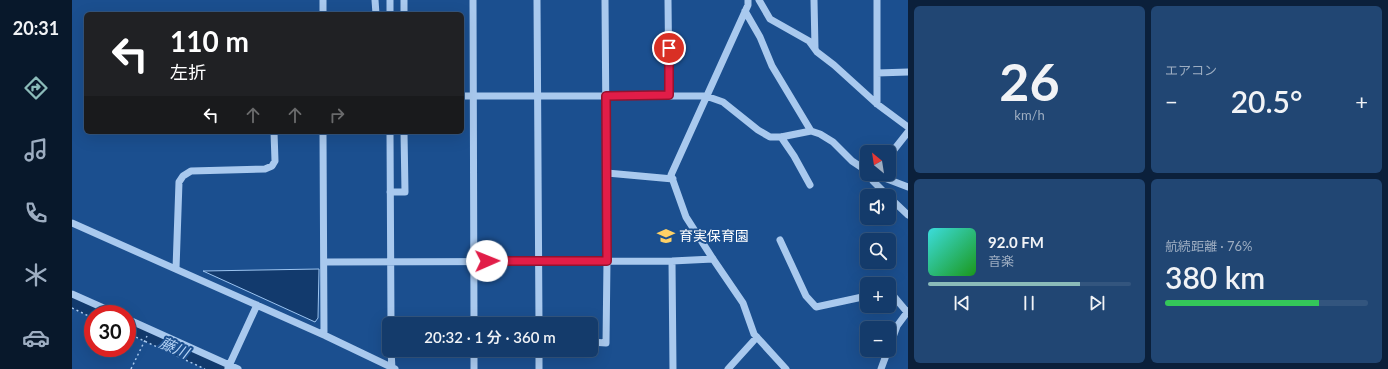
<!DOCTYPE html>
<html lang="ja">
<head>
<meta charset="utf-8">
<style>
  :root { --surface:#143b6b; --page:#214673; --text:#f1f3f6; --muted:#9dadc1; --line:#33557e; --accent:#8bbbb9 }
  body { margin:0; font-family:Lato,"Noto Sans JP",sans-serif; background:var(--page); color:var(--text); height:100vh; display:flex; flex-direction:column; font-size:15px; white-space:nowrap }
  * { box-sizing:border-box; margin:0 }
  p { font-size:13px; color:var(--muted) }
  .icon { flex:none; width:22px; height:22px; fill:none; stroke:currentColor; stroke-width:2; stroke-linecap:round; stroke-linejoin:round }
  .map { position:relative; flex:1; overflow:hidden }
  .side { display:flex; flex-direction:column; gap:6px; padding:6px; background:#0b203b; width:480px }
  .side>* { flex:none }
  .top-card { position:absolute; left:12px; top:12px; width:380px; height:122px; border-radius:6px; box-shadow:0 4px 16px #0002,0 0 0 1px var(--line); background:#202124; color:#fff; overflow:hidden }
  .needle { width:26px; rotate:330deg }
  .tools { position:absolute; left:788px; top:145px; display:grid; gap:8px }
  .tools a { display:grid; place-items:center; width:36px; height:36px; border-radius:6px; background:var(--surface); box-shadow:0 4px 16px #0002,0 0 0 1px var(--line); font-size:20px }
  .speed { position:absolute; left:12px; top:305px; display:flex; gap:8px; font-size:20px; font-weight:700; text-align:center }
  .speed>* { display:grid; place-content:center; width:52px; height:52px; border-radius:50%; background:var(--surface); box-shadow:0 4px 16px #0002,0 0 0 1px var(--line); line-height:1 }
  .speed .limit { border:6px solid #d22; background:#fff; color:#111 }
  .pin { position:absolute; display:grid; place-items:center; width:34px; height:34px; color:#fff; margin:-17px; border:2px solid #fff; border-radius:50%; box-shadow:0 1px 4px #0007 }
  .me { position:absolute; width:44px; margin:-22px; rotate:89deg; stroke-linejoin:round; filter:drop-shadow(0 0 3px #0008) }
  .turn { display:flex; align-items:center; gap:14px; height:84px; padding:0 20px; font-size:18px }
  .turn .icon { width:52px; height:52px; stroke-width:2.5 }
  .turn b { display:block; font-size:28px; line-height:34px }
  .lanes { display:flex; align-items:center; height:38px; padding:0 20px; background:#0003; justify-content:center; gap:20px; direction:ltr }
  .lanes .off { opacity:.35 }
  .big { font-size:30px; font-weight:600; line-height:1.1 }
  .side .card { flex:1; display:flex; flex-direction:column; justify-content:center; gap:6px; min-width:0; padding:0 14px; border-radius:6px; background:var(--page) }
  .side .dial { align-items:center; gap:0 }
  .dial b { font-size:52px; line-height:1 }
  .song { display:flex; align-items:center; gap:12px }
  .cover { width:48px; height:48px; border-radius:6px; background:linear-gradient(135deg,hsl(180 70% 55%),hsl(120 70% 35%)) }
  .played { height:4px; border-radius:2px; background:linear-gradient(90deg,var(--accent) 75%,var(--line) 75%) }
  .keys { display:flex; justify-content:space-around; direction:ltr }
  .heat { display:flex; justify-content:space-between; align-items:center; font-size:22px; direction:ltr }
  .charge { height:6px; border-radius:3px; background:linear-gradient(90deg,#34c759 76%,var(--line) 0) }
  .side .tiles { flex:1; display:grid; gap:6px; grid-template-columns:repeat(2,1fr) }
  .trip { position:absolute; left:310px; top:317px; width:216px; height:40px; border-radius:6px; background:var(--surface); box-shadow:0 4px 16px #0002,0 0 0 1px var(--line); font-weight:600; line-height:40px; text-align:center }
  main { display:flex; flex:1; min-height:0 }
  .dock { display:flex; flex-direction:column; width:72px; justify-content:space-around; align-items:center; background:#08182b; color:var(--muted) }
  .dock .icon { width:28px; height:28px }
  .dock .selected { color:var(--accent) }
  .dock b { font-size:18px; color:var(--text) }
  .map>svg:first-child { display:block }
</style>
</head>
<body>
<main>
<nav class="dock">
<b>20:31</b>
<svg class="icon selected" aria-label="directions" viewBox="0 0 24 24"><path d="M12 3l9 9-9 9-9-9zM9 14v-3h6M13 9l2 2-2 2"/></svg>
<svg class="icon" aria-label="music" viewBox="0 0 24 24"><path d="M9 18V5l10-2v13"/><circle cx="6" cy="18" r="3"/><circle cx="16" cy="16" r="3"/></svg>
<svg class="icon" aria-label="phone" viewBox="0 0 24 24"><path d="M5 4h4l2 5-3 2q2 4 5 5l2-3 5 2v4C11 20 4 13 5 4z"/></svg>
<svg class="icon" aria-label="climate" viewBox="0 0 24 24"><path d="M12 3v18M4 7l16 10M4 17L20 7"/></svg>
<svg class="icon" aria-label="car" viewBox="0 0 24 24"><path d="M5 17H2v-5l4-1 3-4h7l3 4 3 1v5h-3M9 17h6M6 11h13"/><circle cx="7" cy="17" r="2"/><circle cx="17" cy="17" r="2"/></svg>
</nav>
<div class="map">
<svg width="836" height="369" viewBox="0 0 836 369">
  <rect width="100%" height="100%" fill="#1b4f8f"/>
  <path fill="#123a6d" stroke="#9cc4f0" d="M247,269L246,318L243,322L131,271Z"/>
  <g fill="none" stroke-linecap="round" stroke-linejoin="round">
    <path stroke="#123a6d" stroke-width="13" d="M0,301L28,314
      M55,326L149,369"/>
    <path stroke="#a9c9ee" stroke-width="1.5" stroke-dasharray="2 3" stroke-linecap="butt" d="M0,308L21,318
      M55,333L133,369
      M59,369L75,336"/>
    <path stroke="#a9c9ee" stroke-width="7" d="M251,0V14
      M303,0L304,14
      M401,0L402,324
      M465,0L467,324
      M596,0L597,95
      M676,0V5L599,175L614,217L641,259L671,303L682,334L714,369
      M687,0L698,19L737,41L745,52L762,65L805,104L836,127
      M742,0L743,48
      M805,0V104
      M673,11L688,37L700,66L739,131
      M318,14V0
      M332,14V0
      M805,73L836,72
      M390,96H634L651,102L686,130L698,137H709L739,131L748,134L761,142L780,161L795,171
      M251,132L252,335
      M318,132L319,324
      M709,137L722,156L738,185
      M817,156L836,132
      M535,173L601,179
      M797,174L801,181L816,196
      M802,174L836,187
      M318,192H333L332,132
      M817,197L836,215
      M0,223L252,335L323,369
      M708,240L734,296L744,307L795,296
      M600,261L601,369
      M252,262L600,261L641,259
      M104,269L107,182L111,176L119,171L193,169L200,166L203,161L202,132
      M817,293H819L835,312
      M0,294L45,314
      M55,319L166,369
      M519,342L534,343L535,261L533,0
      M817,348L825,326L836,311
      M319,350L320,369
      M467,350V369
      M156,368L185,305
      M402,369V350
      M656,369L685,337
      M809,369L816,350"/>
  </g>
  <g fill="none" stroke-linecap="round" stroke-linejoin="round">
    <g stroke="#92132f" stroke-width="10">
      <path id="route" d="M415,261H535L534,96L597,95V48"/>
    </g>
    <use href="#route" stroke="#e11d48" stroke-width="7"/>
  </g>
  <defs>
    <g id="school-bare" transform="scale(1.38)"><path d="M0-5L7-2L0 1L-7-2ZM-4 1L0 2.5L4 1V4Q0 6-4 4Z" fill="#ffd166" stroke="#1b4f8f" stroke-width="2.5" paint-order="stroke"/></g>
  </defs>
  <g fill-rule="evenodd">
    <use href="#school-bare" x="594" y="236"/>
  </g>
  <g text-anchor="middle" stroke-width="4" stroke-linejoin="round" paint-order="stroke">
    <g font-size="14" fill="#fff" stroke="#1b4f8f" text-anchor="start">
      <text x="607" y="241">育実保育園</text>
    </g>
    <g font-size="15" font-style="italic" fill="#b5d3f5" stroke="#1b4f8f">
      <text transform="translate(102 348) rotate(24)" y="5">藤川</text>
    </g>
  </g>
</svg>
<div class="tools">
<a><svg class="needle" viewBox="-14 -14 28 28"><path d="M0-13l5 13h-10z" fill="#e53935"/><path d="M0 13l5-13h-10z" fill="#9dadc1"/></svg></a>
<a><svg class="icon" aria-label="sound" viewBox="0 0 24 24"><path d="M4 9h4l5-4v14l-5-4H4zM17 9q2 3 0 6"/></svg></a>
<a><svg class="icon" aria-label="search" viewBox="0 0 24 24"><circle cx="10" cy="10" r="6"/><path d="M15 15l6 6"/></svg></a>
<a>+</a>
<a>−</a>
</div>
<div class="speed"><div class="limit">30</div></div>
<div class="pin" style="left:597px;top:48px;background:#d93025"><svg class="icon" aria-label="arrive" viewBox="0 0 24 24"><path d="M6 21V4h12l-3 4 3 4H6"/></svg></div>
<svg class="me" style="left:415px;top:261px" viewBox="-20 -20 40 40"><circle r="19" fill="#fff"/><path d="M0-13L10 11 0 6-10 11z" fill="#e11d48"/></svg>
<div class="trip">20:32 · 1 分 · 360 m</div>
<div class="top-card">
<div class="turn"><svg class="icon" aria-label="left" viewBox="0 0 24 24"><path d="M17 20v-9H6M10 6l-5 5 5 5"/></svg><div><b>110 m</b>左折</div></div>
<div class="lanes"><svg class="icon" aria-label="left" viewBox="0 0 24 24"><path d="M17 20v-9H6M10 6l-5 5 5 5"/></svg><svg class="icon off" aria-label="ahead" viewBox="0 0 24 24"><path d="M12 20V5M6 11l6-6 6 6"/></svg><svg class="icon off" aria-label="ahead" viewBox="0 0 24 24"><path d="M12 20V5M6 11l6-6 6 6"/></svg><svg class="icon off" aria-label="right" viewBox="0 0 24 24"><path d="M7 20v-9h11M14 6l5 5-5 5"/></svg></div>
</div>
</div>
<section class="side">
<div class="tiles">
<div class="card dial"><b>26</b><p>km/h</p></div>
<div class="card"><p>エアコン</p>
<div class="heat"><a>−</a><b class="big">20.5°</b><a>+</a></div>
</div>
<div class="card">
<div class="song"><i class="cover"></i><div><b>92.0 FM</b><p>音楽</p></div></div>
<div class="played"></div>
<div class="keys"><svg class="icon" aria-label="previous" viewBox="0 0 24 24"><path d="M18 5L8 12l10 7zM5 5v14"/></svg><svg class="icon" aria-label="pause" viewBox="0 0 24 24"><path d="M8 5v14M16 5v14"/></svg><svg class="icon" aria-label="next" viewBox="0 0 24 24"><path d="M6 5l10 7-10 7zM19 5v14"/></svg></div>
</div>
<div class="card"><p>航続距離 · 76%</p><b class="big">380 km</b><div class="charge"></div></div>
</div>
</section>
</main>
</body>
</html>
